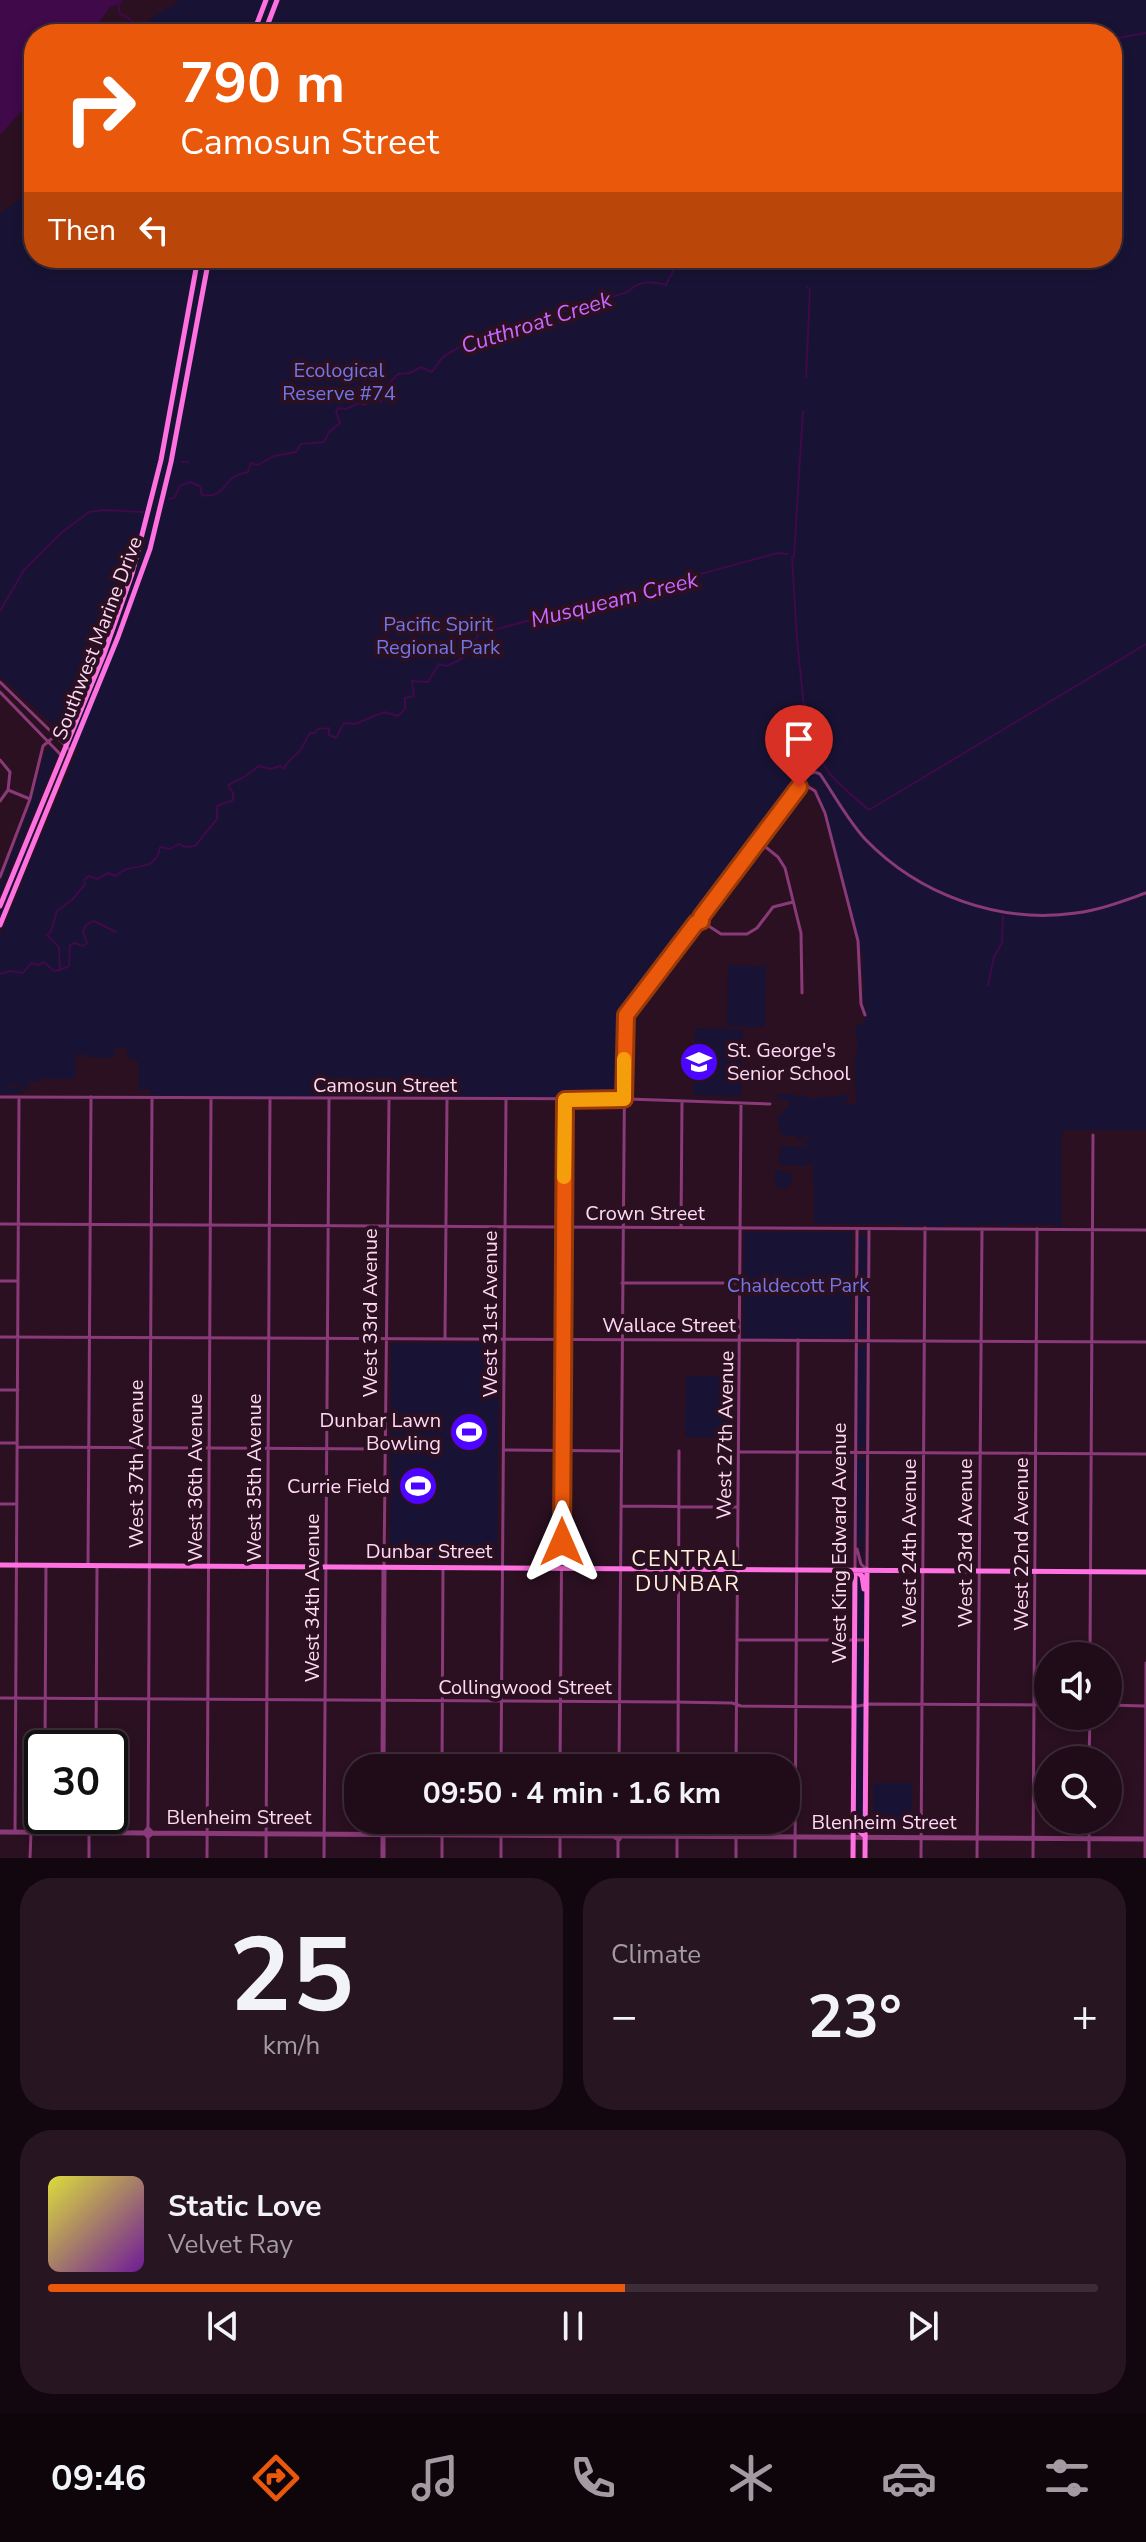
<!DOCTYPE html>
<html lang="en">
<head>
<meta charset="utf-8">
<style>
  :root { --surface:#200c19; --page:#281522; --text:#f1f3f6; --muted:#a29ba2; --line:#3d2c38; --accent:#ea580c }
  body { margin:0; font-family:"Nunito Sans",sans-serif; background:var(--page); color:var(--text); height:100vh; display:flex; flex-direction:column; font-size:30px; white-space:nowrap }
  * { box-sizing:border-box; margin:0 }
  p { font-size:26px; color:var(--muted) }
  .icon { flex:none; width:44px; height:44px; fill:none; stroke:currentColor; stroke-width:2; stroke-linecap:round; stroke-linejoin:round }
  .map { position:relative; height:1858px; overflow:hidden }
  .details { display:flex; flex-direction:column; gap:20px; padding:20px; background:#12070e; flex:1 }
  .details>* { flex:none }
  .hud { position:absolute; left:24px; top:24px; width:1098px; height:244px; border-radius:32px; box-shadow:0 4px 12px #0003,0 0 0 2px var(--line); background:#ea580c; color:#fff; overflow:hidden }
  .buttons { position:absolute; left:1034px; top:1642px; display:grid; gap:16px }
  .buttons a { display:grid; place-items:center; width:88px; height:88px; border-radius:50%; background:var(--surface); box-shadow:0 4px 12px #0003,0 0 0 2px var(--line); font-size:40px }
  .speed { position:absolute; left:24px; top:1730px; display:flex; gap:16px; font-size:40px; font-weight:700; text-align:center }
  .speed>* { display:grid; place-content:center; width:104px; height:104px; border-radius:50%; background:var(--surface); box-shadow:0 4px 12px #0003,0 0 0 2px var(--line); line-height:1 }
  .speed .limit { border:4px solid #111; border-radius:12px; background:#fff; color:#111 }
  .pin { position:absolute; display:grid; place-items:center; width:68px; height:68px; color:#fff; margin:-82px -34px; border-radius:50% 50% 50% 0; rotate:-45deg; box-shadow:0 0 8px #0007 }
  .pin .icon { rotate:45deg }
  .me { position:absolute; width:88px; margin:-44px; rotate:0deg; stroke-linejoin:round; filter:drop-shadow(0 0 6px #0008) }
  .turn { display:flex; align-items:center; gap:28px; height:168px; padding:0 24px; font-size:36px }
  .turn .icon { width:104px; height:104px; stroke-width:2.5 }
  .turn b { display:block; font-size:56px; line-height:68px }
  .then { display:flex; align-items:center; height:76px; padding:0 24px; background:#0003; gap:16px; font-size:30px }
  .big { font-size:60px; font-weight:700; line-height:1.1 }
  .details .card { flex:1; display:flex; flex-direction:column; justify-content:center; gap:12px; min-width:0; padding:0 28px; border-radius:32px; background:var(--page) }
  .details .dial { align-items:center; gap:0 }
  .dial b { font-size:104px; line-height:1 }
  .song { display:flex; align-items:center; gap:24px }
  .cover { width:96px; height:96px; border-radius:12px; background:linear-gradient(135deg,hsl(60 70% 55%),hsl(280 70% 35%)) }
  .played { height:8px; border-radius:4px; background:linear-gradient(90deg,var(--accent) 55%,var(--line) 55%) }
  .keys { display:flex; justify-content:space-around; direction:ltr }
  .heat { display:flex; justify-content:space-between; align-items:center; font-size:44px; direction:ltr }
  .details .tiles { flex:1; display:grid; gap:20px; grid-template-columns:1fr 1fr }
  .card:last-child { grid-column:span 2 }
  .trip { position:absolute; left:344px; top:1754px; width:456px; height:80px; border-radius:32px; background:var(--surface); box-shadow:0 4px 12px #0003,0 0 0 2px var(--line); font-weight:700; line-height:80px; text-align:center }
  .menu { display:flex; height:128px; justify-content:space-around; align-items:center; background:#0d050a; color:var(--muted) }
  .menu .icon { width:56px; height:56px }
  .menu .current { color:var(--accent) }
  .menu b { font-size:36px; color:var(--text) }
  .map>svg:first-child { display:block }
</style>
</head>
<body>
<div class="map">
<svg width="1146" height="1858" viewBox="0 0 1146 1858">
  <rect width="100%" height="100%" fill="#2a1021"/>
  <path fill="#181334" d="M181,0H1146V1130H1064L1061,1135L1062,1227L1055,1225L1009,1224L1005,1227L999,1224L964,1226L946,1224L939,1228L918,1224L912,1227L901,1224H814V1186L811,1177L814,1173L810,1160L809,1166L779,1165L780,1146L808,1147V1144L805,1146L802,1141L810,1138V1133L798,1141L797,1135L786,1137L778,1130L780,1125L776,1120L791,1102L779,1099L775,1094H794L799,1098L803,1095L811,1098L847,1095L848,1100L843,1104H856L855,1059L858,1044L855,1031L858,1025L864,1022L866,1004L861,1001L865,989L861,965L864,961L817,788L810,784H801L624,1013L620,1095H611L609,1098L571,1095L548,1099H516L501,1096L457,1099L444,1095L343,1096L335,1098L153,1096L149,1093L152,1089L138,1090L139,1061L128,1058L127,1048H115L114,1058L84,1057V1054H76L75,1079H39V1082H29L27,1075L25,1076L29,1083L27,1091L19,1085H7L9,1088L15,1086L22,1089L23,1092L0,1095V935L78,748L73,743L68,746L70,740L0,676V214L34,188V258H1112V34H141L151,18Z
    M51,747L57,757L0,895V884L28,813L45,752Z
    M65,755L0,919V912Z
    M728,965L766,966L765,1027L727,1026Z
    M695,1028L743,1029L741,1097L693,1095Z
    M775,1169L794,1175L786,1190L775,1186Z
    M744,1232H852L851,1338H743Z
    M859,1235H867L866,1336H858Z
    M391,1343H499L497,1561H390Z
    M858,1346H866L865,1447H857Z
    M686,1376H728V1438L685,1437Z
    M857,1458H865L863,1562L857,1532Z
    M860,1576L864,1594V1638H857L856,1635L857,1583Z
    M857,1643L864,1645V1702L856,1704Z
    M859,1707H864L863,1831L856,1816L855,1802L856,1709Z
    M873,1783H912L911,1829H873Z"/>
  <path fill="#3f094a" d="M0,0H121L122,3L110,7L91,34H34V97L0,135Z"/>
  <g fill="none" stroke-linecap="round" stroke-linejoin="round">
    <path stroke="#3f094a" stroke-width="2" d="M118,4L120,14L130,19L137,34
      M282,34H283
      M1112,39L1146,33
      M809,268H810
      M807,287L808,288
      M806,377L810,289
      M182,462H184
      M186,462H188
      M798,489L803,411
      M175,497L180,486L190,482L200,486L202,495C217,498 222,490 230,480C234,475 242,474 248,472L251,463L258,465L274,456L296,452L301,444L324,442L329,432L340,423L336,412L338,408L346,409L359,403L364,405L373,401L381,402L385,388L398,374L410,373L421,367L432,372C445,352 445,356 465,344L466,341L628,292C639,280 651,281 666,285L673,271L686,258
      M169,499L173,498
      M792,557L797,640L804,707L810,732
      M794,557L798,491
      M0,611L24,570L61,533L89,512L104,510L143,512
      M821,716H823
      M811,734C824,776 837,782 869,810L1146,644
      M244,777L259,766L270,769L280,766L284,769C288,759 296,757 301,749C304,744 306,739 310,733H315L318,729L329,728V735L336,738L344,723L355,724L384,712L398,716L405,709V698L414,696L412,681L428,682L439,664L447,666L465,657L479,634L778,553L788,554
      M62,969L69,966L70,945L75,943L83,946L87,943L83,932L86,925L94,921L116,932
      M0,974L10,971L23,973L31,963L38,965L44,962L54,971L60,970L59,947L47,935L51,931L57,911L72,900L85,884L84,880L89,876L97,879L108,873L116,876C130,860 155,876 160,847L170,849L179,844L186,847L195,846L217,819V806L233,800V793L228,785L242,778
      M988,985L994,957L1002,943L1003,916"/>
    <path stroke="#8a3a78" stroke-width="3" d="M0,682L71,751
      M0,692L61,755
      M0,760L10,772L8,790L0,801
      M802,783L815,791L825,813L858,941L861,1004L865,1015
      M8,790L30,799
      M758,841L778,857L785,868L801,933L802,993
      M0,877L30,799L43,746L55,736
      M700,916L702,920L698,922L696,918Z
      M701,917L809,774L815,772L820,774C835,796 847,819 865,839C919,895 999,924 1076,913C1100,910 1123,901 1146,893
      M701,921L721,934H747L757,928L773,907L793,902
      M0,1097L628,1099L770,1104
      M0,1224L1146,1230
      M681,1227L682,1101
      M0,1281H18
      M622,1283H739
      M0,1337L1146,1342
      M445,1338L447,1099
      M0,1390H18
      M0,1443H16
      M18,1447L385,1449
      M505,1450L621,1451
      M740,1452L1146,1454
      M0,1504H16
      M621,1506L737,1507
      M857,1549L861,1564L867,1570
      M88,1565L91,1097
      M384,1567L389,1099
      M855,1570L857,1230
      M867,1570L869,1230
      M737,1640H865
      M1090,1656L1093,1135
      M0,1698L673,1702L732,1703L741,1706L852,1707L870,1704L1048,1705
      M1108,1705L1144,1706
      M45,1748L46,1565
      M96,1748L97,1568
      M1089,1760L1090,1716
      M442,1768L443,1568
      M501,1768L506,1100
      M560,1768L565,1100
      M619,1768L625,1023L629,1009L697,922
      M678,1768L679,1451
      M736,1768L741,1103
      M442,1820V1858
      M736,1820V1858
      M1089,1820V1858
      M148,1829L152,1098
      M15,1832L19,1097
      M45,1832V1816
      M96,1833V1816
      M618,1833V1820
      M30,1858L31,1832
      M89,1858V1834
      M148,1858V1836
      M207,1858L211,1098
      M266,1858L270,1099
      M324,1858L329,1099
      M501,1858V1820
      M560,1858V1820
      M618,1858V1839
      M677,1858V1820
      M795,1858L798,1340
      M921,1858L925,1228
      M977,1858L982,1229
      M1033,1858L1037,1229
      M1145,1858L1146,1663"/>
    <path stroke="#8a3a78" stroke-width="5" d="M383,1768L384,1567
      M148,1829L152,1833L148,1836L145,1833Z
      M0,1832L145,1833
      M152,1833L615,1836
      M617,1833L621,1835L619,1839L615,1837Z
      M622,1836L1146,1839
      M383,1858V1820"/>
    <path stroke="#ff70e0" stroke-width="5" d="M253,34L266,0
      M264,34L277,0
      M0,906L104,654L132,574L161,460L198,258
      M0,925L118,637L150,549L171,462L209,258
      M0,1565L1146,1572
      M856,1571L862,1576L864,1589
      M855,1817L859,1831L865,1836
      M853,1858L855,1570
      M865,1858L867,1570"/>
  </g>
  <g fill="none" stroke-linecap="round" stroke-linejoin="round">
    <g stroke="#983908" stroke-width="20">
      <path id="route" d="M562,1542L565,1100L624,1099L626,1015L696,923L701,921V917L799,787"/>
    </g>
    <use href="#route" stroke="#ea580c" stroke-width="14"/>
    <path stroke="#f59e0b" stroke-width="14" d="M564,1177L565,1100L624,1099V1059"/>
  </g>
  <defs>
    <g id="school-disc" transform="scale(2)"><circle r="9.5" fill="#4e05ff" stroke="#2a1021"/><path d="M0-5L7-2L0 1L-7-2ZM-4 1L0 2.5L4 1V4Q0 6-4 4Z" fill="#fff"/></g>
    <g id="stadium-disc" transform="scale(2)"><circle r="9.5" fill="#4e05ff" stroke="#2a1021"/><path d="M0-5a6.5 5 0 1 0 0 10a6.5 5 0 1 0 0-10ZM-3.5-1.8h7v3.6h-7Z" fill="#fff"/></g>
  </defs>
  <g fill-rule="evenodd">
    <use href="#school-disc" x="699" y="1062"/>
    <use href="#stadium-disc" x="469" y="1432"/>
    <use href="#stadium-disc" x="418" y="1486"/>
  </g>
  <g text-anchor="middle" stroke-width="8" stroke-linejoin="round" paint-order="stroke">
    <g font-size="20" fill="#7177e6" stroke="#2a1021">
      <text x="339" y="377">Ecological<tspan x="339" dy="23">Reserve #74</tspan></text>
      <text x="438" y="631">Pacific Spirit<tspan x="438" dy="23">Regional Park</tspan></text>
      <text x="798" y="1292">Chaldecott Park</text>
    </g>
    <g font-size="20" fill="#ffd9f3" stroke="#2a1021">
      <text transform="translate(97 638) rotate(-69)" y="7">Southwest Marine Drive</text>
      <text x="385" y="1092">Camosun Street</text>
      <text x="645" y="1220">Crown Street</text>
      <text transform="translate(370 1313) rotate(-90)" y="7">West 33rd Avenue</text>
      <text transform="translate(490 1314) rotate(-90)" y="7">West 31st Avenue</text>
      <text x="669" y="1332">Wallace Street</text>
      <text transform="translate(725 1435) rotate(-89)" y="7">West 27th Avenue</text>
      <text transform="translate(136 1464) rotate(-90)" y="7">West 37th Avenue</text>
      <text transform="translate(195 1478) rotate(-90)" y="7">West 36th Avenue</text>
      <text transform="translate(254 1478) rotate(-90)" y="7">West 35th Avenue</text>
      <text transform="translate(839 1543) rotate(-90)" y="7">West King Edward Avenue</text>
      <text transform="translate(909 1543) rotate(-90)" y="7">West 24th Avenue</text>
      <text transform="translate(965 1543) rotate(-90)" y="7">West 23rd Avenue</text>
      <text transform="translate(1021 1544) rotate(-90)" y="7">West 22nd Avenue</text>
      <text x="429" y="1558">Dunbar Street</text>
      <text transform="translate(312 1598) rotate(-90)" y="7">West 34th Avenue</text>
      <text x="525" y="1694">Collingwood Street</text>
      <text x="239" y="1824">Blenheim Street</text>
      <text x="884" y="1829">Blenheim Street</text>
    </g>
    <g font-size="20" fill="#ffd9f3" stroke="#2a1021" text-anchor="end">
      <text x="727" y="1057" text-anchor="start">St. George's<tspan x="727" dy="23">Senior School</tspan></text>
      <text x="441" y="1427">Dunbar Lawn<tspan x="441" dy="23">Bowling</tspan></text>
      <text x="390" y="1493">Currie Field</text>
    </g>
    <g font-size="22" font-style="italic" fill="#cb67ff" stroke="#2a1021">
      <text transform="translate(536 322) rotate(-18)" y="8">Cutthroat Creek</text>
      <text transform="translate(614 599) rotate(-14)" y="8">Musqueam Creek</text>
    </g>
    <g font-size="22" letter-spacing="2" fill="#ffefdb" stroke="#2a1021">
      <text x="688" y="1566">CENTRAL<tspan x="688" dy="25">DUNBAR</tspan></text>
    </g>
  </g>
</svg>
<div class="buttons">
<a><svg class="icon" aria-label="sound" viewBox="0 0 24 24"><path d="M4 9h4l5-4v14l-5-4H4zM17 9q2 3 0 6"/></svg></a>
<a><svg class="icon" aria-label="search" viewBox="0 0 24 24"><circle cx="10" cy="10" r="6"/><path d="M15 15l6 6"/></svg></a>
</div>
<div class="speed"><div class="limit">30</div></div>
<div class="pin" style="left:799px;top:787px;background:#d93025"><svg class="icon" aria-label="arrive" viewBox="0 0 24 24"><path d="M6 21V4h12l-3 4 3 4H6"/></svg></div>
<svg class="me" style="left:562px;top:1542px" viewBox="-20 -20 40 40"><path d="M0-17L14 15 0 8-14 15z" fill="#ea580c" stroke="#fff" stroke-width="4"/></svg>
<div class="trip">09:50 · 4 min · 1.6 km</div>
<div class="hud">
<div class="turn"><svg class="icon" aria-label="right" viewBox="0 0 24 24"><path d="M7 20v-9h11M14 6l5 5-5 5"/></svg><div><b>790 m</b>Camosun Street</div></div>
<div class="then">Then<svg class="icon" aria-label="left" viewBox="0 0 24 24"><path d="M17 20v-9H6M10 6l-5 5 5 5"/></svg></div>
</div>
</div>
<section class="details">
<div class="tiles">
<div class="card dial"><b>25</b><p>km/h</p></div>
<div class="card"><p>Climate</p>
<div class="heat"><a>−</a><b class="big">23°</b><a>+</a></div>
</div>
<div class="card">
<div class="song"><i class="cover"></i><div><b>Static Love</b><p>Velvet Ray</p></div></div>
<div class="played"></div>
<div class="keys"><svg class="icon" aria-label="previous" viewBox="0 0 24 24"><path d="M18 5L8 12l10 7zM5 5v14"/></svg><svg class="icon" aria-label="pause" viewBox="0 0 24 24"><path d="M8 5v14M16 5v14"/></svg><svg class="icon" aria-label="next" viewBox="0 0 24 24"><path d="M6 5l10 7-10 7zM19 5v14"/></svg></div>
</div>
</div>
</section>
<nav class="menu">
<b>09:46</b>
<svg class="icon current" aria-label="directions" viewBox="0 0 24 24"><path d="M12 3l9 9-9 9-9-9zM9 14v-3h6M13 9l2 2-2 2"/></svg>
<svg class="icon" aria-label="music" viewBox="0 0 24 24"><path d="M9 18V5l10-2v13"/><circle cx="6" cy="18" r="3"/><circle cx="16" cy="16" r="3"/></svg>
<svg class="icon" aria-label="phone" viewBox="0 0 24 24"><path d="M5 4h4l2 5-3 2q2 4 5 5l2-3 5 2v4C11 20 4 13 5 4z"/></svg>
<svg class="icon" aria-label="climate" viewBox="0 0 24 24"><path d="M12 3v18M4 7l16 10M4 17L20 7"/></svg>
<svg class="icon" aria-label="car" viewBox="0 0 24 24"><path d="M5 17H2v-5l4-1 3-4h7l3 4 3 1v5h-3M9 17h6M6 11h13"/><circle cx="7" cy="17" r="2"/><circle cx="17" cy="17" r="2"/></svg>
<svg class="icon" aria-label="filters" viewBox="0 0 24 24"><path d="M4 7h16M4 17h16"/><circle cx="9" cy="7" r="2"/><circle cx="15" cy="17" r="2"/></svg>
</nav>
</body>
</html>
